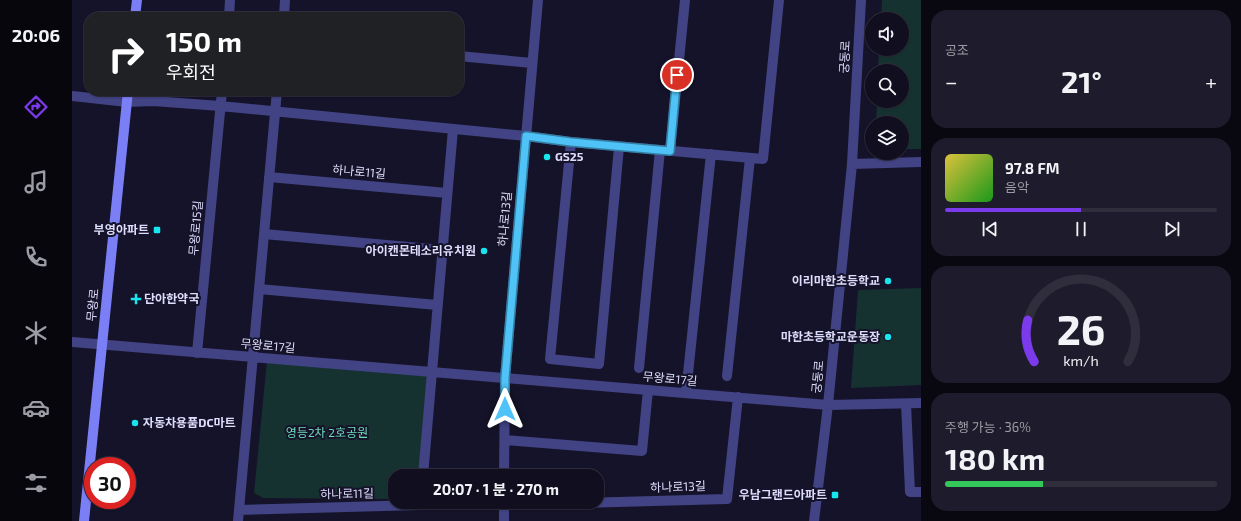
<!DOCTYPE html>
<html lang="ko">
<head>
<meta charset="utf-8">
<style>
  :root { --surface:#100e1f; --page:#1e1c2c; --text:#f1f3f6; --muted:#9c9ca4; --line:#302e3d; --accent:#7c3aed }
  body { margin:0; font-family:"Exo 2","Noto Sans KR",sans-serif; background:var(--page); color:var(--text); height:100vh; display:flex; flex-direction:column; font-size:15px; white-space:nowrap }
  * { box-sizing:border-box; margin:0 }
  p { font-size:13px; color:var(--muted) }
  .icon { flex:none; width:22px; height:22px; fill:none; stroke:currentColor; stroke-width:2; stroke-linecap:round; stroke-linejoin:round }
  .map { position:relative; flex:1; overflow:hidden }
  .panel { display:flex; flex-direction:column; gap:10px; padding:10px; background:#090811; width:320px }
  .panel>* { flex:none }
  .banner { position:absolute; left:12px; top:12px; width:380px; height:84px; border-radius:16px; box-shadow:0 1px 3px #0004,0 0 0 1px var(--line); background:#202124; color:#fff; overflow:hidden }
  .controls { position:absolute; left:793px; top:12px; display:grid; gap:8px }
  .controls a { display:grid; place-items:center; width:44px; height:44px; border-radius:50%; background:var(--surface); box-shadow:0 1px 3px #0004,0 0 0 1px var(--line); font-size:20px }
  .speed { position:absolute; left:12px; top:457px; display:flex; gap:8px; font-size:20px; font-weight:700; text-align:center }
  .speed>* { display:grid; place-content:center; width:52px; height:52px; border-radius:50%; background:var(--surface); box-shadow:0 1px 3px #0004,0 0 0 1px var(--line); line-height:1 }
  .speed .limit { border:6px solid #d22; background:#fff; color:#111 }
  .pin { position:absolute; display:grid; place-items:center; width:34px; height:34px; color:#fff; margin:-17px; border:2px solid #fff; border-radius:50%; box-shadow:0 1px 4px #0007 }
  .me { position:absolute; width:44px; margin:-22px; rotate:0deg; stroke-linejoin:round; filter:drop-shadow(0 0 3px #0008) }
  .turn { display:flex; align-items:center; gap:14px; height:84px; padding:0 16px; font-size:18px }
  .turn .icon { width:52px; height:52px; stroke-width:2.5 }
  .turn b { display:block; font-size:28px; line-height:34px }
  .big { font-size:30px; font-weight:700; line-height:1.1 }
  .panel .card { flex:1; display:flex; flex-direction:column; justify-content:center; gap:6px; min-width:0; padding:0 14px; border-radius:16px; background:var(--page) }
  .panel .dial { align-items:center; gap:0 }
  .dial svg { height:104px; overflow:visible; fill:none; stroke:var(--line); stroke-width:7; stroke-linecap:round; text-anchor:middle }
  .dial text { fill:var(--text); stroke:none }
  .song { display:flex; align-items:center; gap:12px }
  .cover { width:48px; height:48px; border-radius:6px; background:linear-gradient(135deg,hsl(50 70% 55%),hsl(120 70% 35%)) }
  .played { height:4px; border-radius:2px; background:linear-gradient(90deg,var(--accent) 50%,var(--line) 50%) }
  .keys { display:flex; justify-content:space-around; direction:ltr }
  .heat { display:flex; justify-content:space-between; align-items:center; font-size:22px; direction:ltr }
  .charge { height:6px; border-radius:3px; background:linear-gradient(90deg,#34c759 36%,var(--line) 0) }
  .trip { position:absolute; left:316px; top:469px; width:216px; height:40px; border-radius:16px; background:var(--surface); box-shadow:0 1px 3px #0004,0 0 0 1px var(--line); font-weight:700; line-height:40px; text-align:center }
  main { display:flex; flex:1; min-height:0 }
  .tab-bar { display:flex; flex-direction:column; width:72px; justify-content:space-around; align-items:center; background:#06060c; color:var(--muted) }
  .tab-bar .icon { width:28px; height:28px }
  .tab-bar .current { color:var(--accent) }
  .tab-bar b { font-size:18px; color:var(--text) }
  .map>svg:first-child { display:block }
</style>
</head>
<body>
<main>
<nav class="tab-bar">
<b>20:06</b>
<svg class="icon current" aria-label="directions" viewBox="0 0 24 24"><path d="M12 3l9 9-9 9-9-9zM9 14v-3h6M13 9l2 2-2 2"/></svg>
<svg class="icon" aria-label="music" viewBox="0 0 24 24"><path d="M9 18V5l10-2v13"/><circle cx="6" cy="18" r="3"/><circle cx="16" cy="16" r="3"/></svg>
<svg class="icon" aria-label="phone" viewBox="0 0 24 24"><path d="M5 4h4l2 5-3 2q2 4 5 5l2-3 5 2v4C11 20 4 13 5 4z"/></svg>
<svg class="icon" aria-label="climate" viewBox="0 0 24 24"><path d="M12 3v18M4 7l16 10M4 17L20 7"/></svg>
<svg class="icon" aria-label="car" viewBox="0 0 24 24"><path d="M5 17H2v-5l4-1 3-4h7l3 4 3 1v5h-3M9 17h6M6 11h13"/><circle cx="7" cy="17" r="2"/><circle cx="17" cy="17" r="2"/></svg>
<svg class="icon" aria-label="filters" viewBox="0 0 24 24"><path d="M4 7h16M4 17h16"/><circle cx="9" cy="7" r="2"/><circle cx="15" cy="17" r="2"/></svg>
</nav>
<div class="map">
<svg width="849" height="521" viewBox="0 0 849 521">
  <rect width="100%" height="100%" fill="#151329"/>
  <path fill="#163230" d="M810,0H849V149H830V123H804L805,101H830V71H806L807,49H830V19H809Z
    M849,288V385L779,388L786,290Z
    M195,361L355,376L347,476H323V499L191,498L182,493Z"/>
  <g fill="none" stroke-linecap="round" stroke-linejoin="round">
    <path stroke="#414384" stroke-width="10" d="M157,17L158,0
      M212,17L213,0
      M387,56L460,63
      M0,96L55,102L81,101L148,106L454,136L499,142L691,159L707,0
      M499,142L478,359L527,364L547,147
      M598,151L613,0
      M780,164L849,162
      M197,177L375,193
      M192,234L370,250
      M187,289L365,305
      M0,342L756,405L849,403
      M125,353L150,91
      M567,368L588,150
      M655,376L678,158
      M614,393L639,154
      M834,404L838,492H849
      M433,440L570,451L576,390
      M351,476L381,129
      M432,476L433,378L466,0
      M167,510L349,505H432L655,499L666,397
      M166,521L205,91
      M432,521V502
      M742,521L756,405L780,164L789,0"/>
    <path stroke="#7b7ff5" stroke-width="10" d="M63,17L65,0
      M12,521L56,91"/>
  </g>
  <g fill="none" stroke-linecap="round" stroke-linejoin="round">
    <g stroke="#337fa1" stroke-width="10">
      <path id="route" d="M433,409V378L454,136L499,142L598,151L605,75"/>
    </g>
    <use href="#route" stroke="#4fc3f7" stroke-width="7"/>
  </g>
  <g fill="#17e6ee" stroke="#151329" stroke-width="1.5">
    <circle cx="475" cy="157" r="4"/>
    <rect x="81" y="226" width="8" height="8" rx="2"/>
    <circle cx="412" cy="251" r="4"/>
    <circle cx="816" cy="281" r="4"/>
    <path d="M62 293h4v4h4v4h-4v4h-4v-4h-4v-4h4z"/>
    <circle cx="816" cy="337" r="4"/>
    <circle cx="63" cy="423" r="4"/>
    <rect x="759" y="491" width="8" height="8" rx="2"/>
  </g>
  <g text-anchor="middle" stroke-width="4" stroke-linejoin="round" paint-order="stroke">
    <g font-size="12" fill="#dfddfd" stroke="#151329">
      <text transform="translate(773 57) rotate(-87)" y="4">궁동로</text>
      <text transform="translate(287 172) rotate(5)" y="4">하나로11길</text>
      <text transform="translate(433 219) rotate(-85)" y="4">하나로13길</text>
      <text transform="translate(124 228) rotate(-85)" y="4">무왕로15길</text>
      <text transform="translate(21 305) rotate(-84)" y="4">무왕로</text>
      <text transform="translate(196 346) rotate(5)" y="4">무왕로17길</text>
      <text transform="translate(746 377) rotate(-85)" y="4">궁동로</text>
      <text transform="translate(598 379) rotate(5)" y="4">무왕로17길</text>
      <text transform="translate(606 487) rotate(-2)" y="4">하나로13길</text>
      <text transform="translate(275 494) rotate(-1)" y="4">하나로11길</text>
    </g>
    <g font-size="12" font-weight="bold" fill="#dfddfd" stroke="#151329" text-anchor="end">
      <text x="483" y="161" text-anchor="start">GS25</text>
      <text x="77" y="234">부영아파트</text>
      <text x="404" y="255">아이캔몬테소리유치원</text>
      <text x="808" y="285">이리마한초등학교</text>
      <text x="72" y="303" text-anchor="start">단아한약국</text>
      <text x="808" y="341">마한초등학교운동장</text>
      <text x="71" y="427" text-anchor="start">자동차용품DC마트</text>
      <text x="755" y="499">우남그랜드아파트</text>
    </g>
    <g font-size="12" fill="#6dd9b7" stroke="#151329">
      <text x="255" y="437">영등2차 2호공원</text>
    </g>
  </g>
</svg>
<div class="controls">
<a><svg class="icon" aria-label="sound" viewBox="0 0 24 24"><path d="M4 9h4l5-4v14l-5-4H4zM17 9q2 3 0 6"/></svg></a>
<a><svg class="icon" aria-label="search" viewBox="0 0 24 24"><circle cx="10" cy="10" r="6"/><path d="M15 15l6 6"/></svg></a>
<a><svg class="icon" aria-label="layers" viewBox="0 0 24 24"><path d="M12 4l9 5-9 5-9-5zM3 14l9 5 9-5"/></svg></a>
</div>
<div class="speed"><div class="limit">30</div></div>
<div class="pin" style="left:605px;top:75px;background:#d93025"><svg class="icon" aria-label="arrive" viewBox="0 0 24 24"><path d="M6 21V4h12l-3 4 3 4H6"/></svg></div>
<svg class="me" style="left:433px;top:409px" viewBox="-20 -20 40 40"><path d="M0-17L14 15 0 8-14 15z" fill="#4fc3f7" stroke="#fff" stroke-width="4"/></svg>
<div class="trip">20:07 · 1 분 · 270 m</div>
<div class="banner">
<div class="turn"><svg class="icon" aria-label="right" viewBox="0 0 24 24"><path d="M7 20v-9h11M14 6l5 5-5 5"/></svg><div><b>150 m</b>우회전</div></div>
</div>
</div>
<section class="panel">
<div class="card"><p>공조</p>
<div class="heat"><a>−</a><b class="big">21°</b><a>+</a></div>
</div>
<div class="card">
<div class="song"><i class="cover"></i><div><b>97.8 FM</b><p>음악</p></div></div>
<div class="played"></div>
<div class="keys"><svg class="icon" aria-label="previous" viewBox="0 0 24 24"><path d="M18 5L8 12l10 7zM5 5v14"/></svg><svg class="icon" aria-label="pause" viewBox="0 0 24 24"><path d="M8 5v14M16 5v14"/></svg><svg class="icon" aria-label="next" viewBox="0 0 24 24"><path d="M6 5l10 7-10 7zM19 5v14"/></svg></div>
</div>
<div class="card dial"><svg viewBox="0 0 100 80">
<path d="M14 69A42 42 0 1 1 86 69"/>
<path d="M14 69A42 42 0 0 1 9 37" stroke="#7c3aed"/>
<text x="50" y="56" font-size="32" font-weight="700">26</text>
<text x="50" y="72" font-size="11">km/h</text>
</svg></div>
<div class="card"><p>주행 가능 · 36%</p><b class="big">180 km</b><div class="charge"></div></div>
</section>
</main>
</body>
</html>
